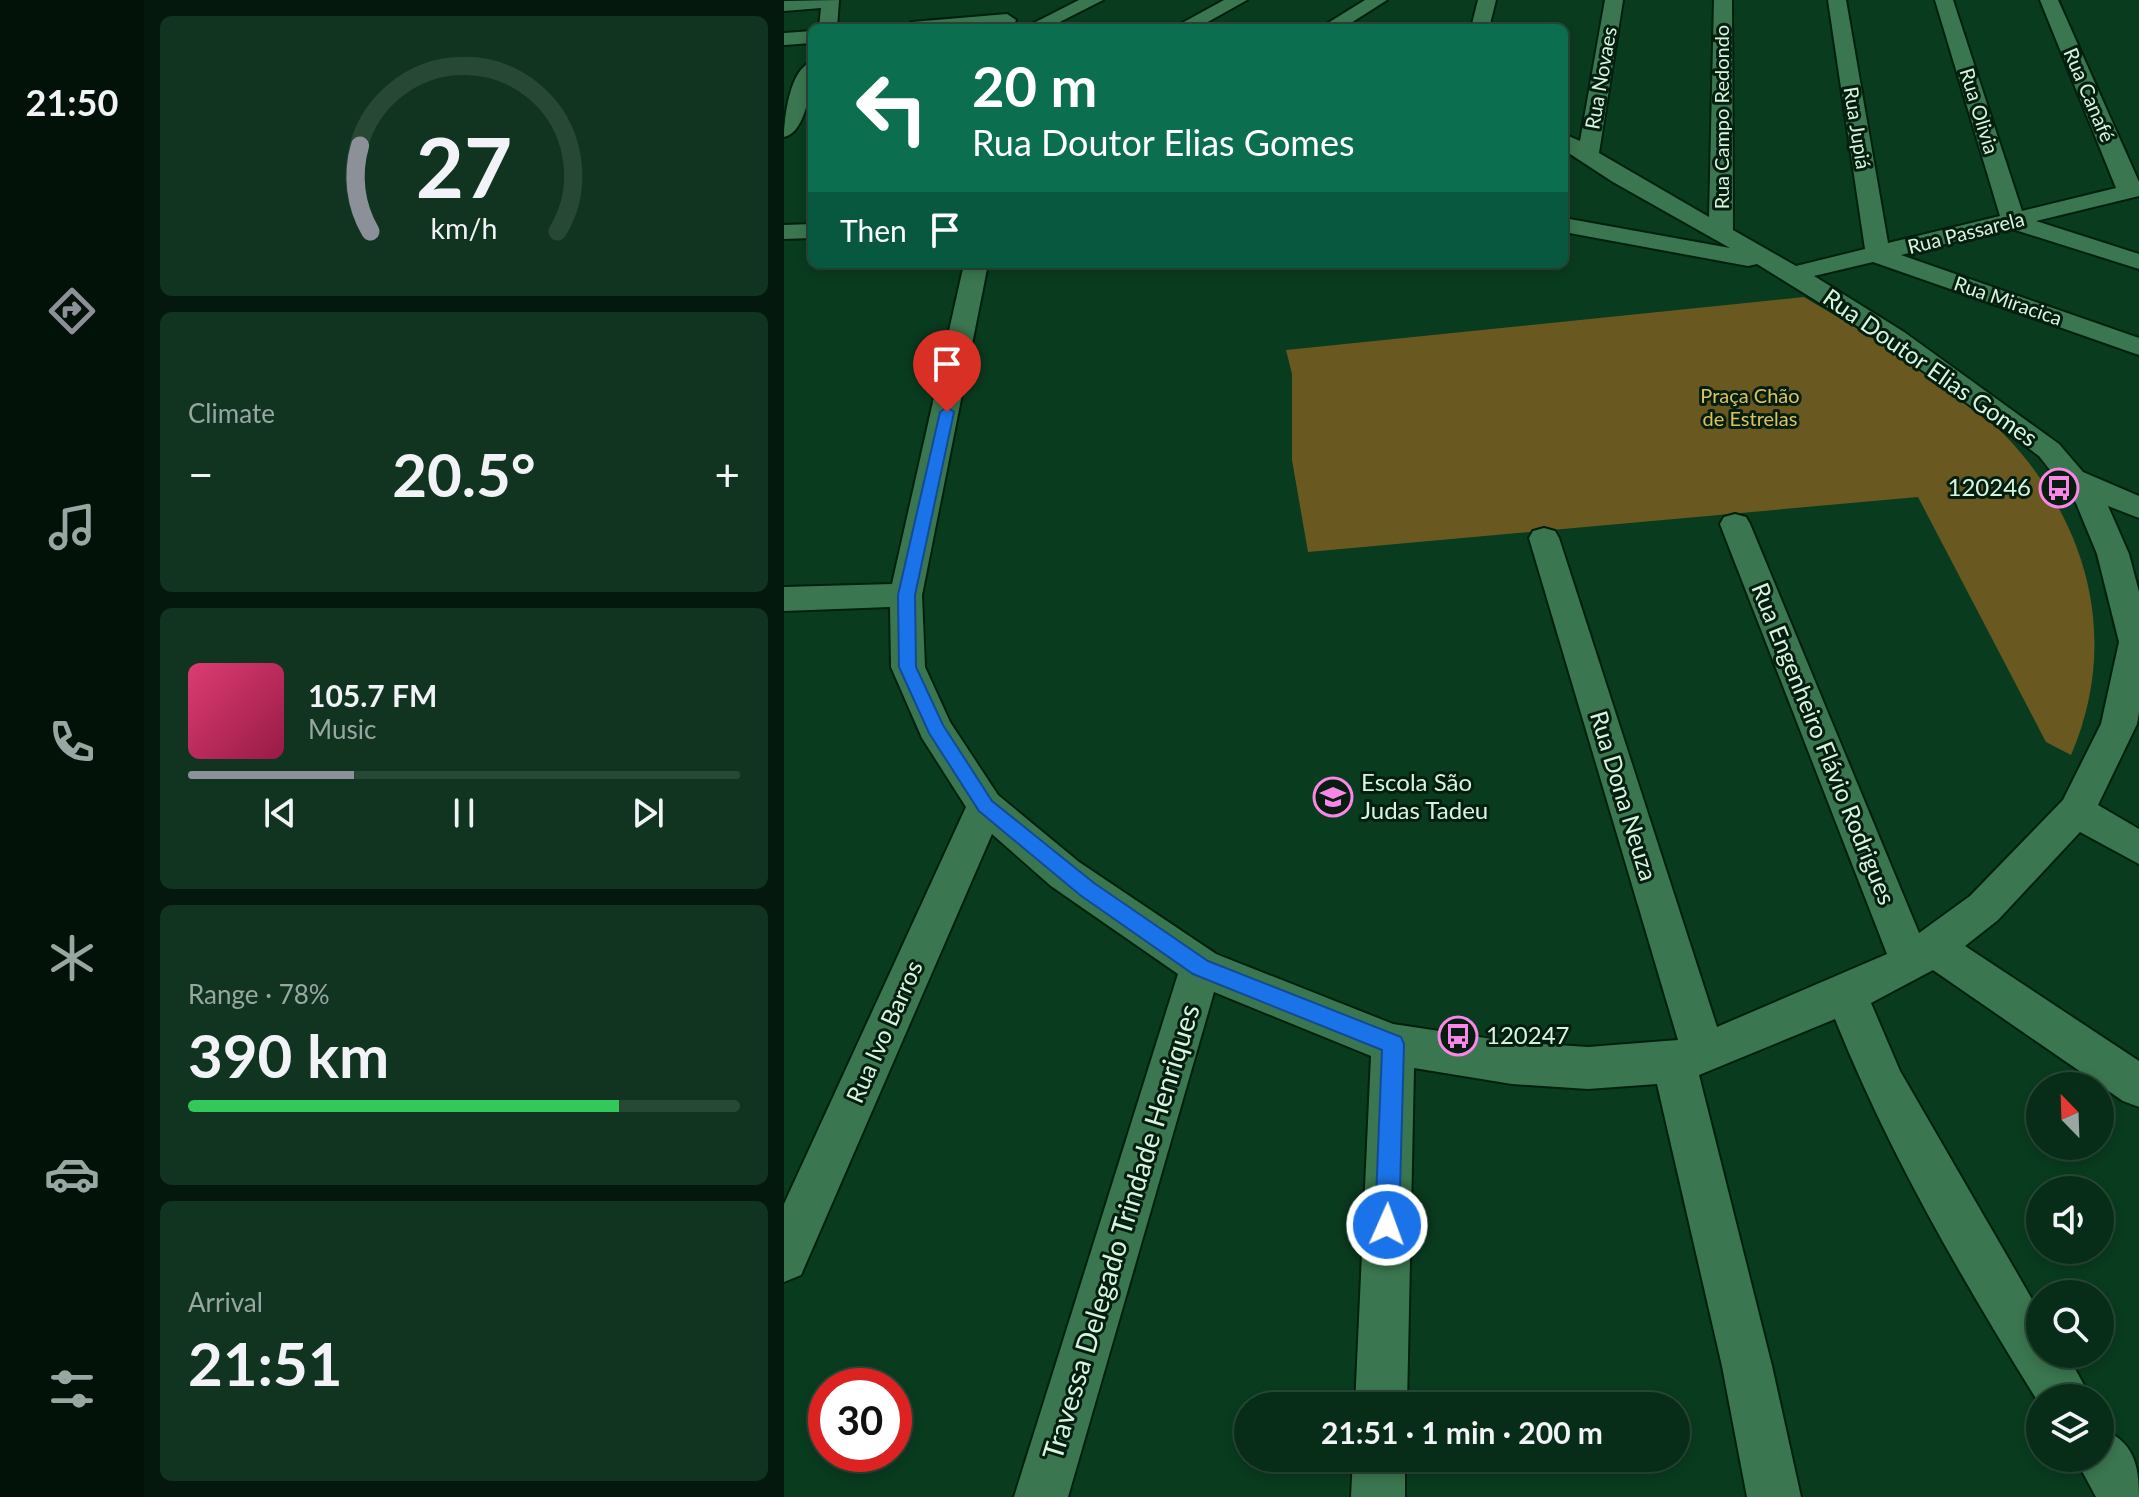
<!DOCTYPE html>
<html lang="en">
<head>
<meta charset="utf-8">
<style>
  :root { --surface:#072c17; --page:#103420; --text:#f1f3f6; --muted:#98a7a1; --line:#284836; --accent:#8c9099 }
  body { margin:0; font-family:Lato,sans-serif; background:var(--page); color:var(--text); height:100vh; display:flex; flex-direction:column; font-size:30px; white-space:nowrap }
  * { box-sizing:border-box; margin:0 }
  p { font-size:26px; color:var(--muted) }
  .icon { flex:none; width:44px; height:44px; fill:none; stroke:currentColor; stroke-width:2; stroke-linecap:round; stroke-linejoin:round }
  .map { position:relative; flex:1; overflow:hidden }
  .panel { display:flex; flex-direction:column; gap:16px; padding:16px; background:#04180d; width:640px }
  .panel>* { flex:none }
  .hud { position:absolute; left:24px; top:24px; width:760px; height:244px; border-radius:12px; box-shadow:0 4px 12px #0003,0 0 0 2px var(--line); background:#0b6e4f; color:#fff; overflow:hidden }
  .needle { width:52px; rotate:337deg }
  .controls { position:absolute; left:1242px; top:1072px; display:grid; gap:16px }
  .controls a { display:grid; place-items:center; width:88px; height:88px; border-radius:50%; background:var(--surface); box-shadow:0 4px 12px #0003,0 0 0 2px var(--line); font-size:40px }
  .speed { position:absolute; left:24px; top:1368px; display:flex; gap:16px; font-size:40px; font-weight:700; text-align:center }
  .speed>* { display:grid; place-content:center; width:104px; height:104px; border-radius:50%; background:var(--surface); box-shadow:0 4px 12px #0003,0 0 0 2px var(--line); line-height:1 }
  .speed .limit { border:12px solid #d22; background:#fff; color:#111 }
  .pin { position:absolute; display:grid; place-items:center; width:68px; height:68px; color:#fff; margin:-82px -34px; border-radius:50% 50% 50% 0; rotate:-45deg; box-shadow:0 0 8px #0007 }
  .pin .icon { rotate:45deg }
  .me { position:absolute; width:88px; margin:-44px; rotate:2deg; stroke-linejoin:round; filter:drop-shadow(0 0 6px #0008) }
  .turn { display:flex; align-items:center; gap:28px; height:168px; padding:0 32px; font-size:36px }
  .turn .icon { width:104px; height:104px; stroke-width:2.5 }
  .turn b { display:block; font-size:56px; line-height:68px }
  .then { display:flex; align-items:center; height:76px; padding:0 32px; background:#0003; gap:16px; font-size:30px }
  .big { font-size:60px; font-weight:700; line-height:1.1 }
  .panel .tile { flex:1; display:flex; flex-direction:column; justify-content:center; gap:12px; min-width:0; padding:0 28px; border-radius:12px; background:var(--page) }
  .panel .dial { align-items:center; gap:0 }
  .dial svg { height:208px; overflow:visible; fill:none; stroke:var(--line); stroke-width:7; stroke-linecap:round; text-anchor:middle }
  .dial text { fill:var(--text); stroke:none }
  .song { display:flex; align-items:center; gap:24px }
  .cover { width:96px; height:96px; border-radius:12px; background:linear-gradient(135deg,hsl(340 70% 55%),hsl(340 70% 35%)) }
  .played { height:8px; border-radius:4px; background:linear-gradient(90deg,var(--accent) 30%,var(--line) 30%) }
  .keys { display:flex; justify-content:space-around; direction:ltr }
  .heat { display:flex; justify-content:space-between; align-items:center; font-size:44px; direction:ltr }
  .charge { height:12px; border-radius:6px; background:linear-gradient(90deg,#34c759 78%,var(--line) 0) }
  .trip { position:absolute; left:450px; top:1392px; width:456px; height:80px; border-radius:40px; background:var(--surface); box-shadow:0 4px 12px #0003,0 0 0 2px var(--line); font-weight:700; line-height:80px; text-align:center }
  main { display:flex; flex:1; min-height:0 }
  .tabs { display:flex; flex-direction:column; width:144px; justify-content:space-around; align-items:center; background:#031209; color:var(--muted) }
  .tabs .icon { width:56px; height:56px }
  .tabs .active { color:var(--accent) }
  .tabs b { font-size:36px; color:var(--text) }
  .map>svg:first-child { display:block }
</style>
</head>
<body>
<main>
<nav class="tabs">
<b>21:50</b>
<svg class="icon active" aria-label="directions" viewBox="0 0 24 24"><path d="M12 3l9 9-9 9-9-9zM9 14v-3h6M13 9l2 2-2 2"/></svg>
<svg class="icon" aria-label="music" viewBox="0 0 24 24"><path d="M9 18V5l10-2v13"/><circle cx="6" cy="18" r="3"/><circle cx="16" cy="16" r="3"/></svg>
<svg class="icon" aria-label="phone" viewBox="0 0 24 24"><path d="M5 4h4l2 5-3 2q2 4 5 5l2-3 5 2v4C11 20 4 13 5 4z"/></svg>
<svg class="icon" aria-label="climate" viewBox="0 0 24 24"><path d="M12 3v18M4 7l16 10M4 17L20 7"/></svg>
<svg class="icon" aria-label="car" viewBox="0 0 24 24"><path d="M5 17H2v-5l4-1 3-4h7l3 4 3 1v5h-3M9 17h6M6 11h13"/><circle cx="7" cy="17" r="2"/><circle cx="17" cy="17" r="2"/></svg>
<svg class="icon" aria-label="filters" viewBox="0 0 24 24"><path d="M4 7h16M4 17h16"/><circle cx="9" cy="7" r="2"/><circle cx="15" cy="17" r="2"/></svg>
</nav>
<section class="panel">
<div class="tile dial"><svg viewBox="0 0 100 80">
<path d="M14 69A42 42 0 1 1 86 69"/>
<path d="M14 69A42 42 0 0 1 10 36" stroke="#8c9099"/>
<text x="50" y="56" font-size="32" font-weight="700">27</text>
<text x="50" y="72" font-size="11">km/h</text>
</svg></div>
<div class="tile"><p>Climate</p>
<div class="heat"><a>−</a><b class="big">20.5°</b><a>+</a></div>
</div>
<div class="tile">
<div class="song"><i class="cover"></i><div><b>105.7 FM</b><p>Music</p></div></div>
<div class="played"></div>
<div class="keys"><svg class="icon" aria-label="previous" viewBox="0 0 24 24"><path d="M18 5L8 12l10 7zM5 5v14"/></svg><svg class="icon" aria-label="pause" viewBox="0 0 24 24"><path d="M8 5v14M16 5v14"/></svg><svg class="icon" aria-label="next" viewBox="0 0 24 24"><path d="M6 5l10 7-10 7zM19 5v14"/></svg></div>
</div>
<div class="tile"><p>Range · 78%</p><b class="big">390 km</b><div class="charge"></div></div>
<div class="tile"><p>Arrival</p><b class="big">21:51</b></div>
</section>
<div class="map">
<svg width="1355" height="1497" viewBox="0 0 1355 1497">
  <rect width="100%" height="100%" fill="#093b1f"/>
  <path fill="#695921" d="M1020,297C1079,333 1141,365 1194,410C1296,497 1342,628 1287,755L1262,742L1134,497L524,552L508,460V374L502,350Z"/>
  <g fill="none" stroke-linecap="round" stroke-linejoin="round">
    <g stroke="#001f0c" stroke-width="4">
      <path id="street" d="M55,0L53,28H35L37,8L0,11V1Z
        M295,0H319L264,28H240Z
        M440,0H463L413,28H389Z
        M581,0H603L559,28H536Z
        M694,0H712L705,28H687Z
        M821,0H839L815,153L925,217L930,0H948L949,230L1012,266L1081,249L1044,0H1062L1104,243L1216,216L1151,0H1169L1238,211L1332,188L1256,0H1274L1355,182V196L1252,221L1355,254V269L1225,228L1117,255L1355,338V355L1089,262L1030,276L1120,332L1275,444L1299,472L1355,496V518L1324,506L1345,554L1355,592V712L1353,724L1314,805L1355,829V864L1296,832L1214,920L1181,946L1355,1061V1107L1339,1101L1149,970L1087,1003L1116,1071L1256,1313V1354H1283L1307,1398H1256V1405C1179,1281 1105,1154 1051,1019L915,1075L988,1366L1017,1497H963L938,1366L873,1084L804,1089L728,1084L630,1068L623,1406H571L587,1056L430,992L284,1497H230L394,974L267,886L208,834L17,1275L0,1282V1204L182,807L138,738L107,667L106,607L0,611V587L108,584L180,264H204L138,595L141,667L166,722L214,795L295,862L432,954L609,1024L728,1042L804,1047L894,1040L745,538L749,531L760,528L771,531L775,538L933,1027L1103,954L936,524L940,517L951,514L962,517L966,524L1135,933L1186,896L1279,800L1317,724L1335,642L1313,554L1292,503L1255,456L1102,344L973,264L964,266L780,232V218L946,248L829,182L780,150V134L796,141Z
        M223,14L232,20L230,24L194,28H119L128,22Z
        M28,31V43L0,45V33Z
        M28,62C28,82 23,132 0,137C0,118 6,68 28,62Z
        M28,224V238L0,239V225Z
        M1316,1428C1349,1441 1355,1463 1355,1497H1312L1291,1458H1316Z
        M569,1458H621V1497H567Z"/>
    </g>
    <use href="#street" fill="#3a764f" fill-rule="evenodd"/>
  </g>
  <path fill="#1a73e8" stroke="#114b97" stroke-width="2" d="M163,407L170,412L131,595L132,667L159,725L208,801L310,883L424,961L617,1037L620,1044L615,1225L611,1234L603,1237L595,1234L591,1225L598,1050L409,974L296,895L195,811L145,733L115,667L114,595L156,412Z"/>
  <defs>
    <g id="bus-ring" transform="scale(2)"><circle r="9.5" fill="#051e0f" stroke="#fa87e7" stroke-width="1.5"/><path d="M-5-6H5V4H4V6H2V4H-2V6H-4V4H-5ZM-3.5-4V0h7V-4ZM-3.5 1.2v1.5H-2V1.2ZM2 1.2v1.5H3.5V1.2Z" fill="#fa87e7"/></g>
    <g id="school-ring" transform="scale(2)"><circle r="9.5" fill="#051e0f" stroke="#fa87e7" stroke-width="1.5"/><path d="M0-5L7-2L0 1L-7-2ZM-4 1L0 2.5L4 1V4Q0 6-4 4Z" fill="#fa87e7"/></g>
  </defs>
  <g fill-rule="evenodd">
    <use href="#bus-ring" x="1275" y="488"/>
    <use href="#school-ring" x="549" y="797"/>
    <use href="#bus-ring" x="674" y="1036"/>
  </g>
  <g text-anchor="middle" stroke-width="6" stroke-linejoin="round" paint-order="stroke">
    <g font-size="20" fill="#d6f5df" stroke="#051e0f">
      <text transform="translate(817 78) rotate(-80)" y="7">Rua Novaes</text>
      <text transform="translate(1305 95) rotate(67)" y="7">Rua Canafé</text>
      <text transform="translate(1195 111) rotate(73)" y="7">Rua Olivia</text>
      <text transform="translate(938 117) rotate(-90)" y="7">Rua Campo Redondo</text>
      <text transform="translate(1073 128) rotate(81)" y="7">Rua Jupiá</text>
      <text transform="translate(1182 233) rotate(-14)" y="7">Rua Passarela</text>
      <text transform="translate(1224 301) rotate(19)" y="7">Rua Miracica</text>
    </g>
    <g font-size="20" fill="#ddc160" stroke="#051e0f">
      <text x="966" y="403">Praça Chão<tspan x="966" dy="23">de Estrelas</tspan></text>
    </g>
    <g font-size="24" fill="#d6f5df" stroke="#051e0f">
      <text transform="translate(1146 368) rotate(35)" y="8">Rua Doutor Elias Gomes</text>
      <text transform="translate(1039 744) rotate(68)" y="8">Rua Engenheiro Flávio Rodrigues</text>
      <text transform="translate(839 796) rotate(73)" y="8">Rua Dona Neuza</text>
      <text transform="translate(101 1032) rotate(-66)" y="8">Rua Ivo Barros</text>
    </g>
    <g font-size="24" fill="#d6f5df" stroke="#051e0f" text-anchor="start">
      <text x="1247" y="496" text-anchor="end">120246</text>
      <text x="577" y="791">Escola São<tspan x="577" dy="28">Judas Tadeu</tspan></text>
      <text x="702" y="1044">120247</text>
    </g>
    <g font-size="28" fill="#d6f5df" stroke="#051e0f">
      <text transform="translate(337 1232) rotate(-73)" y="10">Travessa Delegado Trindade Henriques</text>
    </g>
  </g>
</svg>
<div class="controls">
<a><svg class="needle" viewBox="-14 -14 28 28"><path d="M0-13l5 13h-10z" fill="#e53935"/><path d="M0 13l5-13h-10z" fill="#98a7a1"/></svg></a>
<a><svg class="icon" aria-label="sound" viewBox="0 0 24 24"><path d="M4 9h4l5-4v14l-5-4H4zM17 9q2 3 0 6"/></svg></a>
<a><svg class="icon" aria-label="search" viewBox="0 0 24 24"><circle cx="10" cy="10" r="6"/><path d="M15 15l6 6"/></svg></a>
<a><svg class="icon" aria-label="layers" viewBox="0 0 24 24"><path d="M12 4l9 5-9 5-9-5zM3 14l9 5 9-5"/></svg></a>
</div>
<div class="speed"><div class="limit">30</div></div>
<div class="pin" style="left:163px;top:412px;background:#d93025"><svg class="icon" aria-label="arrive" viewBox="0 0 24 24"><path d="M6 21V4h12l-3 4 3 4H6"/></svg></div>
<svg class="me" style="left:603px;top:1225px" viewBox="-20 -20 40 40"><circle r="17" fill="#1a73e8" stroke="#fff" stroke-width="3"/><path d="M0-11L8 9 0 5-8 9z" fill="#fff"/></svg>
<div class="trip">21:51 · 1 min · 200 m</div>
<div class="hud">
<div class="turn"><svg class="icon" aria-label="left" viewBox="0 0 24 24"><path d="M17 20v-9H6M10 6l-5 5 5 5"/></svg><div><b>20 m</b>Rua Doutor Elias Gomes</div></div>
<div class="then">Then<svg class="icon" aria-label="arrive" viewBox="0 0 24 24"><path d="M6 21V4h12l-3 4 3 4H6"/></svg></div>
</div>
</div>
</main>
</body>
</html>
